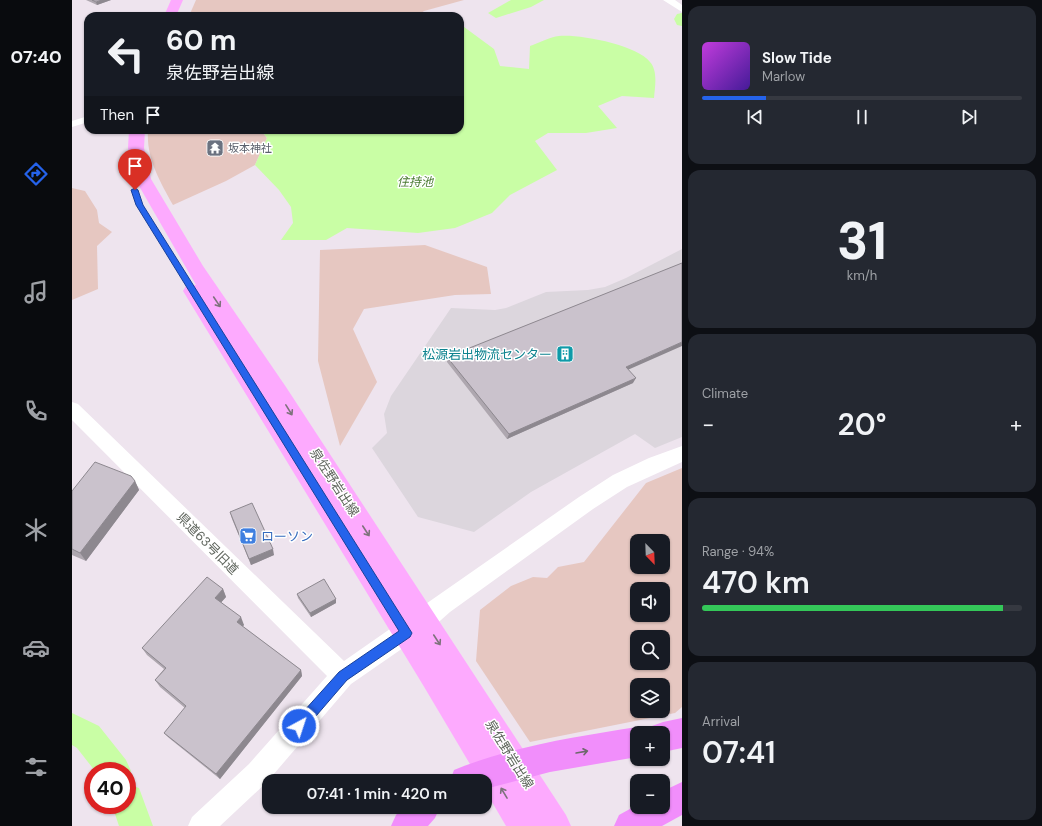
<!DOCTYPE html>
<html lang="en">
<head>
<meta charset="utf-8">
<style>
  :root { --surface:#171b24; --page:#242831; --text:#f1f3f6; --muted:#9ea1a6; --line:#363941; --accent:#2563eb }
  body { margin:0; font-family:"DM Sans","Noto Sans JP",sans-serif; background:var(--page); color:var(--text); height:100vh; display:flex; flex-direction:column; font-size:15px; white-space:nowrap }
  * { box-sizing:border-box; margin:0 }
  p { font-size:13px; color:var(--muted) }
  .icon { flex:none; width:22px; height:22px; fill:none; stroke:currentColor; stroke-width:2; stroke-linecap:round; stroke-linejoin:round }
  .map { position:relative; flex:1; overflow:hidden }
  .sheet { display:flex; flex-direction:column; gap:6px; padding:6px; background:#0d0f14; width:360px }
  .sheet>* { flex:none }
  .banner { position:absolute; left:12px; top:12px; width:380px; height:122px; border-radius:12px; box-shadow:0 1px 3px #0004; background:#171b24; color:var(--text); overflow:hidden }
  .needle { width:26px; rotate:157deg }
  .fabs { position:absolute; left:558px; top:534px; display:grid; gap:8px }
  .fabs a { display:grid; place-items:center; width:40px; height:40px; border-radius:8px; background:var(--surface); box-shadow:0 1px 3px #0004; font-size:20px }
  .speed { position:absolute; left:12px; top:762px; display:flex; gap:8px; font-size:20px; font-weight:700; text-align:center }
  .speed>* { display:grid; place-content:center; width:52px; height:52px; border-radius:50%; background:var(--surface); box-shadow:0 1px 3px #0004; line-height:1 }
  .speed .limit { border:6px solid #d22; background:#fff; color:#111 }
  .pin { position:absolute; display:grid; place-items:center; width:34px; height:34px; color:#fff; margin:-41px -17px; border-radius:50% 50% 50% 0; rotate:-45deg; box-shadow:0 0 4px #0007 }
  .pin .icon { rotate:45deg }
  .me { position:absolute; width:44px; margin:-22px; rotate:40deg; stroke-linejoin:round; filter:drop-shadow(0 0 3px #0008) }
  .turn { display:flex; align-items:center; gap:14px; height:84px; padding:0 16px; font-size:18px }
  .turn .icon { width:52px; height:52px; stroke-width:2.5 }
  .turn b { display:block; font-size:28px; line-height:34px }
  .then { display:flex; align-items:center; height:38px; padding:0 16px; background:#0003; gap:8px; font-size:15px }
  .big { font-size:30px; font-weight:600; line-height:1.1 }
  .sheet .widget { flex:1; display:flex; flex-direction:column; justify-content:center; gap:6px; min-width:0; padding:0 14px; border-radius:12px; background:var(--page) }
  .sheet .dial { align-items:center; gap:0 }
  .dial b { font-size:52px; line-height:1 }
  .song { display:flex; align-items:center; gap:12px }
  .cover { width:48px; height:48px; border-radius:6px; background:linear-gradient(135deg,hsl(290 70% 55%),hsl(260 70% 35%)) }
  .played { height:4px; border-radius:2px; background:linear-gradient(90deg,var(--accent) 20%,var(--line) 20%) }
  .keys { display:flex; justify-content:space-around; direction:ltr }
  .heat { display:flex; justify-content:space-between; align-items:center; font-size:22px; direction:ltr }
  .charge { height:6px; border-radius:3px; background:linear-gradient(90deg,#34c759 94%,var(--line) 0) }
  .trip { position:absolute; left:190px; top:774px; width:230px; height:40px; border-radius:12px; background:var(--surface); box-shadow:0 1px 3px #0004; font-weight:600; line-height:40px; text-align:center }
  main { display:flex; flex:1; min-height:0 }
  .menu { display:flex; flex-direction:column; width:72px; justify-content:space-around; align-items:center; background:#090b0e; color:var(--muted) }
  .menu .icon { width:28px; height:28px }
  .menu .current { color:var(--accent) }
  .menu b { font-size:18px; color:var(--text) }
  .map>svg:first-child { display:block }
</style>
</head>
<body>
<main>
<nav class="menu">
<b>07:40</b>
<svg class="icon current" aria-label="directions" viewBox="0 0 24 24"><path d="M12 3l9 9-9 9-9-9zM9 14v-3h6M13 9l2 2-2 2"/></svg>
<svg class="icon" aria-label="music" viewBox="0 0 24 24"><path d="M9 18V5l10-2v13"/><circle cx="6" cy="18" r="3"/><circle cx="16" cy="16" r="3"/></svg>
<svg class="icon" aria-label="phone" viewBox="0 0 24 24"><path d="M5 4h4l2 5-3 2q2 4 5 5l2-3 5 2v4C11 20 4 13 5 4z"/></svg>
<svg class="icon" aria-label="climate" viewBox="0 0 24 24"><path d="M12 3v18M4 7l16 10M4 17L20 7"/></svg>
<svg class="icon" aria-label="car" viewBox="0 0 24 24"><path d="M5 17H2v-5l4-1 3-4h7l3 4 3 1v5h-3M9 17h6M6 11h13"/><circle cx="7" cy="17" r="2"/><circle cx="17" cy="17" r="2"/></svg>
<svg class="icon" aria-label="filters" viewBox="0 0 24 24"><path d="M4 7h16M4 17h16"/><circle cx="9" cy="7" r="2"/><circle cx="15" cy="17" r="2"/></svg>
</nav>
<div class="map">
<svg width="610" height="826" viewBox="0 0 610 826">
  <rect width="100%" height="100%" fill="#eee4ee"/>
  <path fill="#dcd6dd" d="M610,249V437L583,448L563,434L459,492L402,532L346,517L300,448L315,433L312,414L319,396L379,308L423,310L434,308L474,292L516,290L533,287L554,278Z"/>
  <path fill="#e6c7c1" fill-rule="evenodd" d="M124,0H392L352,11L345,16H117Z
    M76,130H189L195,138L183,165L154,181L101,205C88,181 74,158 76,130Z
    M0,188L13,191L25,210L27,223L40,232L25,246L26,289L0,300Z
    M353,245L415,267L419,294L383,295L292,309L281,329L305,382L268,446L246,361L248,250Z
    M610,468V707L603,713L458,742L404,661L408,610L439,586L461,577L475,578L486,567L512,562L574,483ZM565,541H591V567H565ZM565,589H591V615H565ZM565,637H591V663H565ZM565,685H591V711H565Z"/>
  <path fill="#c9fea5" d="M439,0H472L459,7L424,18L416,13Z
    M388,24L422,49L428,66L457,69L458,46C467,43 478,37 487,36C508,34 565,45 578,62C586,71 583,86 582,98L550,96L526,106L545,128L514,133H476L463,141L485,170L438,195L420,213L383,228L346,233L275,228L254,240H209L221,223L219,207L207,190L183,165L195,138L189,130H388Z"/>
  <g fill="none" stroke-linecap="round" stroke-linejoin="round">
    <path fill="#c9fea5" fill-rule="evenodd" d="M610,13V26L605,25L602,19L605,14Z
      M0,713L27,726L54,760L59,771L55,781V771H23L5,748L0,745Z
      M55,784L67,788L81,826H47L40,805H55Z"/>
    <path fill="#fff" fill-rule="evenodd" d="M16,116V122L0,127V121Z"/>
    <path fill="#fff" fill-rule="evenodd" d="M591,0H603L610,5V12Z
      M0,402L6,404L272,661L507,497L541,475L577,458L610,446V462L555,487L521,509L378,612L360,628L279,684L195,782L148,826H116L120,817L177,764L255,676L0,420Z"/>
    <path fill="#fdaafe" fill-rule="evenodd" d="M99,0H111L104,16H92Z
      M57,130H73L72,148L79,179L131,266L214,387L494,815L499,826H434L413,790V781H408L351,685L111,291L114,286L121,285H124L63,179L56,148Z"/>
    <path fill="#f18efb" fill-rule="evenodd" d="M610,718V748L591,752V733H578L580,726L591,722Z
      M565,727L576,733H565V757L478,772L413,789V781H378L382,770C441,746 503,737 565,727Z
      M610,782V815L590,826H542L547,815L565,805V807H591V791Z
      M331,807H368L363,818L356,826H319L324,815Z"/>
  </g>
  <path fill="#aea7af" d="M14,0H39L25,5Z
    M375,357L556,370L561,383L435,439L375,362Z
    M63,481L67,490L14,561L0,555V491Z
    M158,512L202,555L179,565L160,519Z
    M151,589L154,597L149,602L172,625L170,626L229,670L230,676L148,779L97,738L92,733L113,708L88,687L83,680L92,669L75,655L70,648Z
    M225,594L264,599V603L239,617L226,598Z"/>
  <path fill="#8d888f" d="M30,0H39L25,5L24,2Z
    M610,342V346L551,372L554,367Z
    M564,378L561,383L435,439L437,434Z
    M63,481L67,490L14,561L8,553Z
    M201,549L202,555L179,565L177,559Z
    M151,589L154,597L146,606L143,598Z
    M264,599V603L239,617L238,613Z
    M169,617L172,625L168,630L165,622Z
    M229,670L230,676L148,779L144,774Z"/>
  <path fill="#cac2cc" stroke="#8d888f" d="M20,0H30L24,2Z
    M610,263V342L554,367L564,378L437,434L375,357Z
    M23,462L59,476L63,481L8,553L0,549V491Z
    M180,503L201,549L177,559L158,512Z
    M135,577L151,589L143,598L169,617L165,622L229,670L144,774L92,733L114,706L83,680L94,668L70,648Z
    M252,579L264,599L238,613L225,594Z"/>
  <defs><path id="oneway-shaft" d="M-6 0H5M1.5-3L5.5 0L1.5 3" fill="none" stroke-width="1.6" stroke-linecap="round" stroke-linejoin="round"/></defs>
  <g stroke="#7e727c">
    <use href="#oneway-shaft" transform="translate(145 302) rotate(56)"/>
    <use href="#oneway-shaft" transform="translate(217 410) rotate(58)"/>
    <use href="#oneway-shaft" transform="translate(294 531) rotate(57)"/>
    <use href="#oneway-shaft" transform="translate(365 640) rotate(57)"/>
    <use href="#oneway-shaft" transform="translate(432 793) rotate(-121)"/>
  </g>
  <use stroke="#6d686c" href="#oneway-shaft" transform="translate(510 752) rotate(-10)"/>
  <path fill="#2563eb" stroke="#184099" d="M63,188L66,190L71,205L340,633L338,637L275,680L232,730L227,732L223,730L221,726L223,721L267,672L327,631L64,205L59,190Z"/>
  <defs>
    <g id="temple-square" transform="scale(0.9)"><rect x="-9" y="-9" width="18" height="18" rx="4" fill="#6b7280" stroke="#fff"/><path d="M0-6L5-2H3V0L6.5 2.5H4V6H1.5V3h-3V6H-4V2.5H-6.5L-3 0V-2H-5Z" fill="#fff"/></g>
    <g id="building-square" transform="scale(0.9)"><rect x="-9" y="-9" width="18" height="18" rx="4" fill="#0f9aa8" stroke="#fff"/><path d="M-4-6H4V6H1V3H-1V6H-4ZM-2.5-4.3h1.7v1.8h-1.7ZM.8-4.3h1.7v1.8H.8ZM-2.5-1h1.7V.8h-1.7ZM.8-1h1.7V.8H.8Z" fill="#fff"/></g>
    <g id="supermarket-square" transform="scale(0.9)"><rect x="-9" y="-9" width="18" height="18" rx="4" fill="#3f7fe0" stroke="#fff"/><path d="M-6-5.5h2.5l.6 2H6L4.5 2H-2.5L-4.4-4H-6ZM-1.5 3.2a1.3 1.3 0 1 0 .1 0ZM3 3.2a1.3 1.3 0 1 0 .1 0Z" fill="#fff"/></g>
  </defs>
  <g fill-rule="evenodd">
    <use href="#temple-square" x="143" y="148"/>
    <use href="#building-square" x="493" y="354"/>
    <use href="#supermarket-square" x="176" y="536"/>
  </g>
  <g text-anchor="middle" stroke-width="3" stroke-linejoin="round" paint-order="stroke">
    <g font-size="11" fill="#5b616d" stroke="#fff" text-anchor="start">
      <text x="156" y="152">坂本神社</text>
    </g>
    <g font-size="12" font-style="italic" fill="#4a7b31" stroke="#fff">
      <text x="343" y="186">住持池</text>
    </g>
    <g font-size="13" fill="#0d838f" stroke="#fff" text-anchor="end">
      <text x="480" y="359">松源岩出物流センター</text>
    </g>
    <g font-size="13" fill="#5e645c" stroke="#fff">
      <text transform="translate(263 482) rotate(57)" y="5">泉佐野岩出線</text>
      <text transform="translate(136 543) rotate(45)" y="5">県道63号旧道</text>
      <text transform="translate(438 754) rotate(58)" y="5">泉佐野岩出線</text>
    </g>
    <g font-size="13" fill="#366cbe" stroke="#fff" text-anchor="start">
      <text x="189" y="541">ローソン</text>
    </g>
  </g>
</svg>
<div class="fabs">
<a><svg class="needle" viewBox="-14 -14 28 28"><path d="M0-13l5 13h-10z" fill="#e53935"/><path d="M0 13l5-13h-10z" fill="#9ea1a6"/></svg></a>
<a><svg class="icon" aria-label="sound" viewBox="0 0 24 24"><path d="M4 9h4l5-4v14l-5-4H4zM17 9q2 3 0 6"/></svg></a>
<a><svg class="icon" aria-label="search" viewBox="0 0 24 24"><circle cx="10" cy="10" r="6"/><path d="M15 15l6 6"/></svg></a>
<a><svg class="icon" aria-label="layers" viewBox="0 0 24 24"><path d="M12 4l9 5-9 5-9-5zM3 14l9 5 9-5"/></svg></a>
<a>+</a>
<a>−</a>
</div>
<div class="speed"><div class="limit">40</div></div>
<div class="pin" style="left:63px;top:190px;background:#d93025"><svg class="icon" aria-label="arrive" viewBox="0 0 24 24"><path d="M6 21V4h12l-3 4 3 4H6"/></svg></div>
<svg class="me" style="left:227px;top:726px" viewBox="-20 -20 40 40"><circle r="17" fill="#2563eb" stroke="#fff" stroke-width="3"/><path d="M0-11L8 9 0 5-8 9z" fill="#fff"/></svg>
<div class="trip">07:41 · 1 min · 420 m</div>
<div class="banner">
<div class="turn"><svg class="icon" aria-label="left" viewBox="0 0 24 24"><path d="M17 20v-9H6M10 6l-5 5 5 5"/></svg><div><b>60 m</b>泉佐野岩出線</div></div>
<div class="then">Then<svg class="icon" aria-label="arrive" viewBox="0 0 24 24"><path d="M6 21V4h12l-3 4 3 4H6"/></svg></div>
</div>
</div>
<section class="sheet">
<div class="widget">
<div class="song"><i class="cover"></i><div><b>Slow Tide</b><p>Marlow</p></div></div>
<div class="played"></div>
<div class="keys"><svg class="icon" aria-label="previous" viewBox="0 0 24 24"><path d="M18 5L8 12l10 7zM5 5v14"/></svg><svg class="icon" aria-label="pause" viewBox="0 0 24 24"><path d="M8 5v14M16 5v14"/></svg><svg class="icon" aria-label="next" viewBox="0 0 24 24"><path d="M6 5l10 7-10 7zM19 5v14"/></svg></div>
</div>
<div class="widget dial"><b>31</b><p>km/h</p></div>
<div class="widget"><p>Climate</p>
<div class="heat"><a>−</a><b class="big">20°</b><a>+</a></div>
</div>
<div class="widget"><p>Range · 94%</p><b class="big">470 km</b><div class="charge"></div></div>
<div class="widget"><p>Arrival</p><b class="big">07:41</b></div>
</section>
</main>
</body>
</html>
